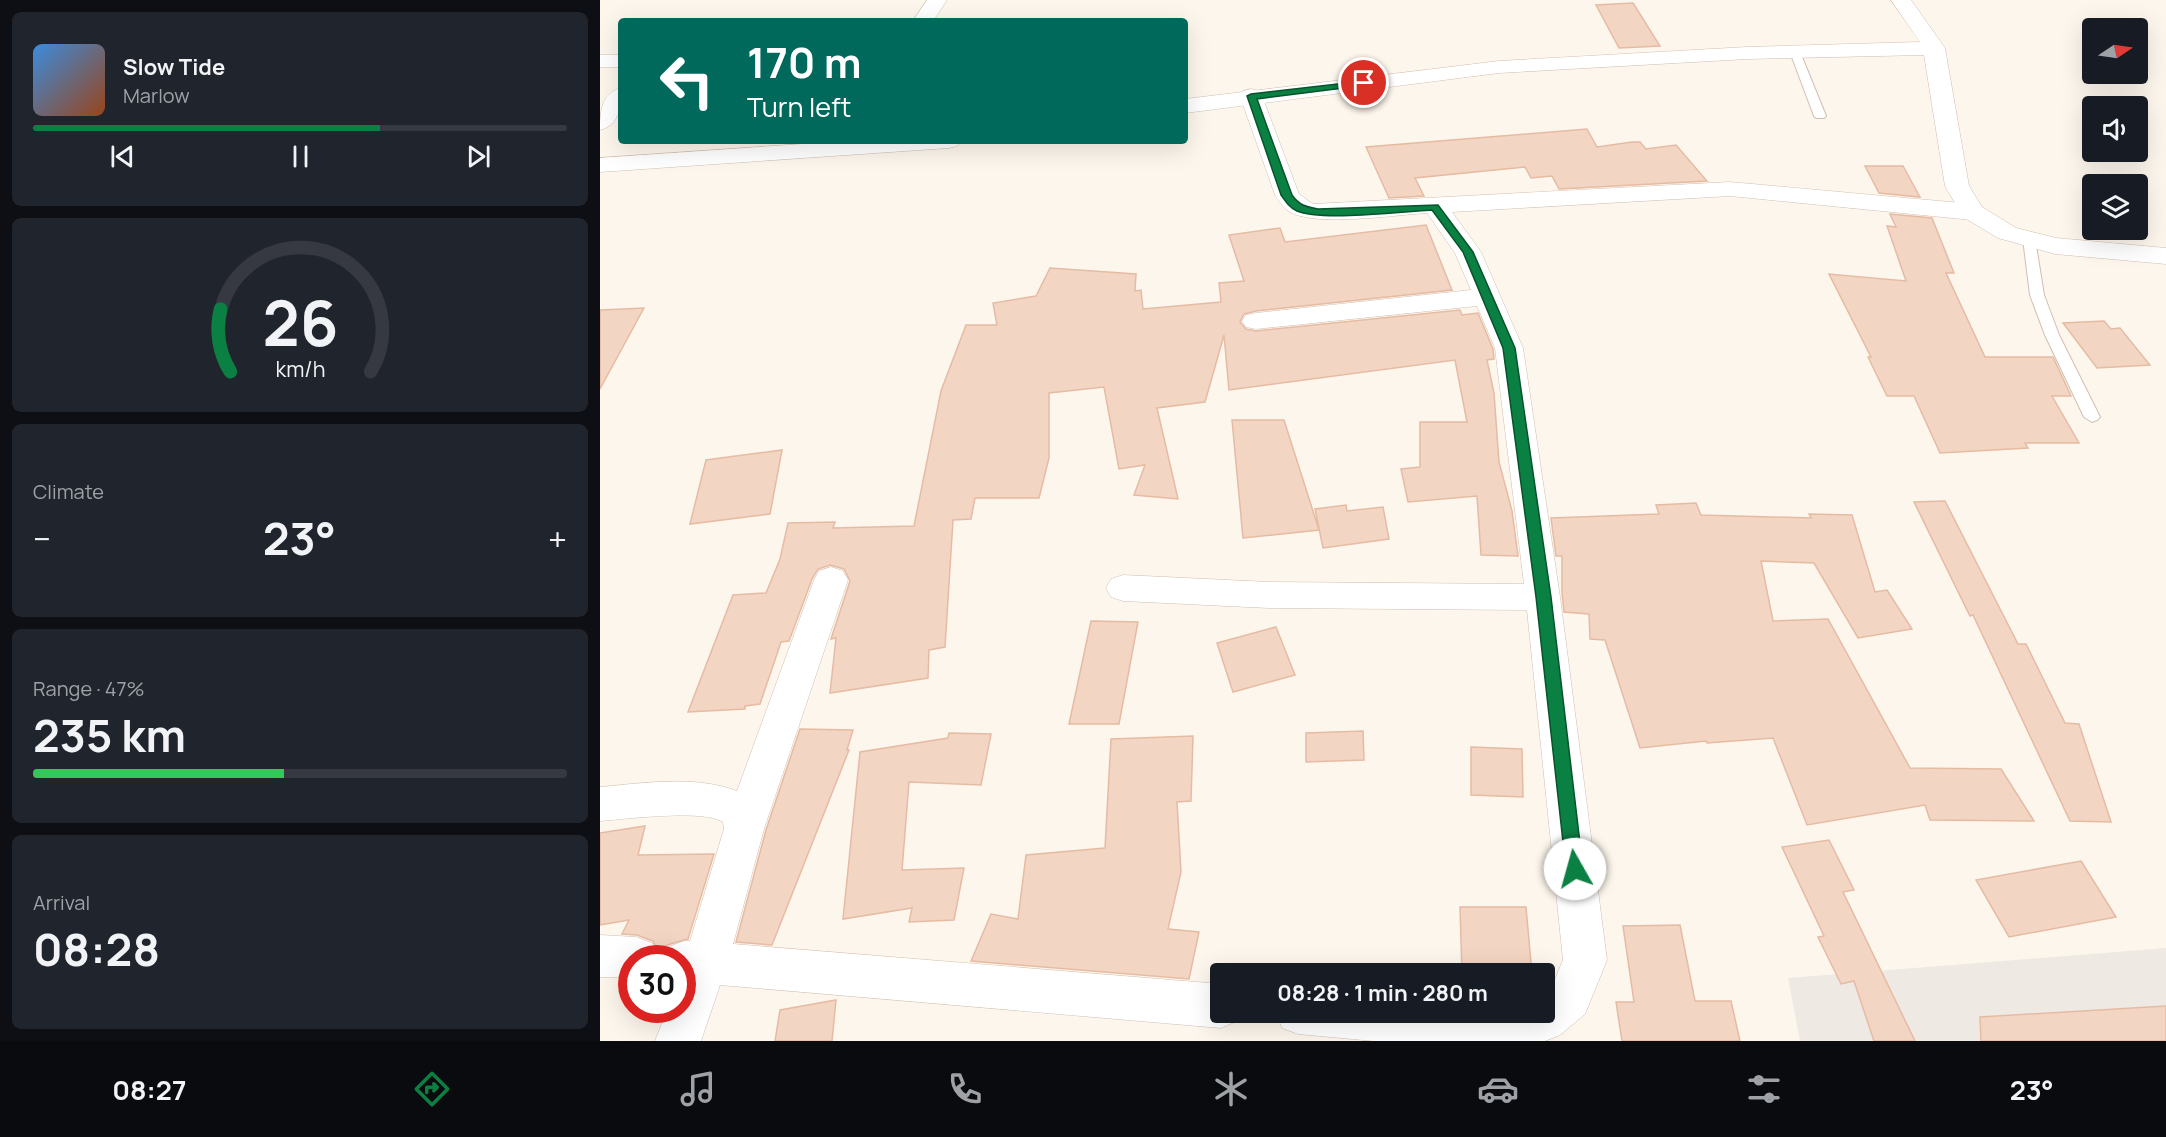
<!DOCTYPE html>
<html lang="en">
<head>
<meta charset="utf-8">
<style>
  :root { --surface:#171b24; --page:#20242c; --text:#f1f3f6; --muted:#9ea1a6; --line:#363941; --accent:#0b8043 }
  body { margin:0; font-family:Manrope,sans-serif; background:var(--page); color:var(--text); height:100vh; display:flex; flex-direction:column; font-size:22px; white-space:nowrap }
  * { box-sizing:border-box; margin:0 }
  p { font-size:20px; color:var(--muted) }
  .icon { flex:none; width:33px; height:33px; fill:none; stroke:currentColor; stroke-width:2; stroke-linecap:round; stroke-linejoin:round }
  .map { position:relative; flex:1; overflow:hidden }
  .side { display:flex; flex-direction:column; gap:12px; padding:12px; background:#0d0f14; width:600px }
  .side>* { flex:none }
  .banner { position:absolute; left:18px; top:18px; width:570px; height:126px; border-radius:6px; box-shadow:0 6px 24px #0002; background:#00695c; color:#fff; overflow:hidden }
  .needle { width:39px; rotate:77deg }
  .fabs { position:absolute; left:1482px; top:18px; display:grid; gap:12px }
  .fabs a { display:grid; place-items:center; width:66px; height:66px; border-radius:6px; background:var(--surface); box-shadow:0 6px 24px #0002; font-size:30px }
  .speed { position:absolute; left:18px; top:945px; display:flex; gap:12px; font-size:30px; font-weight:700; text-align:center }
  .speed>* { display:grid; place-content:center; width:78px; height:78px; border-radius:50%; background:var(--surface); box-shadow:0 6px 24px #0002; line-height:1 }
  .speed .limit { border:9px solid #d22; background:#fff; color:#111 }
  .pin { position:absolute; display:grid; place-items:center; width:51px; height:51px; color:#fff; margin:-26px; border:3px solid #fff; border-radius:50%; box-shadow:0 2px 6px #0007 }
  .me { position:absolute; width:66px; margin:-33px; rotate:353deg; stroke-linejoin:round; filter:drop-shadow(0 0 4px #0008) }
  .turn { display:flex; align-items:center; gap:21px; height:126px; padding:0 30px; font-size:27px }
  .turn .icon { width:78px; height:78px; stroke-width:2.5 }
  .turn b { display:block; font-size:42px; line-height:51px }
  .big { font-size:45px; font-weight:700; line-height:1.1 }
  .side .widget { flex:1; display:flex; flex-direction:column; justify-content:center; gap:9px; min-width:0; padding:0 21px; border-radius:9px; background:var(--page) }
  .side .dial { align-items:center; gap:0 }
  .dial svg { height:156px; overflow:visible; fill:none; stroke:var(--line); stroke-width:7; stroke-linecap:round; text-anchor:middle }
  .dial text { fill:var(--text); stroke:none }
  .song { display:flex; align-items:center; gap:18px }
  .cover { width:72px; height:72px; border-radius:9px; background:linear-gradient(135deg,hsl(210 70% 55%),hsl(20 70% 35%)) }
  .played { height:6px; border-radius:3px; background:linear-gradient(90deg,var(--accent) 65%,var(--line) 65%) }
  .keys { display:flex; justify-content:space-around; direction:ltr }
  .heat { display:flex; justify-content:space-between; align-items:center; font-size:33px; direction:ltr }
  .charge { height:9px; border-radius:4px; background:linear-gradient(90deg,#34c759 47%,var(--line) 0) }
  .trip { position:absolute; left:610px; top:963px; width:345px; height:60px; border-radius:6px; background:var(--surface); box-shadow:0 6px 24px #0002; font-weight:700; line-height:60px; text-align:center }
  .menu { display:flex; height:96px; justify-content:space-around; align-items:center; background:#090b0e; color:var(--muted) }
  .menu .icon { width:42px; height:42px }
  .menu .on { color:var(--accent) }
  .menu b { font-size:27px; color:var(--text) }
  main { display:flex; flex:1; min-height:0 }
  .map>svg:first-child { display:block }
</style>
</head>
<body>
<main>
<section class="side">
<div class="widget">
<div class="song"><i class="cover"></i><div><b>Slow Tide</b><p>Marlow</p></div></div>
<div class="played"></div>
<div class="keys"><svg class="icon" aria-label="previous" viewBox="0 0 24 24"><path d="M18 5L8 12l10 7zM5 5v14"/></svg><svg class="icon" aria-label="pause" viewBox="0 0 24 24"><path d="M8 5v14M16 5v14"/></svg><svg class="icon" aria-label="next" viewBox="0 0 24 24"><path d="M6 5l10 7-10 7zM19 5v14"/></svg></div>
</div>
<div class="widget dial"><svg viewBox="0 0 100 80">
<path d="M14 69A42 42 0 1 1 86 69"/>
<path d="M14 69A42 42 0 0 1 9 37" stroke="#0b8043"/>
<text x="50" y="56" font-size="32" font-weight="700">26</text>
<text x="50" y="72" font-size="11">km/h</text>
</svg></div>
<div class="widget"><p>Climate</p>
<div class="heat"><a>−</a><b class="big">23°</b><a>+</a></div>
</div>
<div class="widget"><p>Range · 47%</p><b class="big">235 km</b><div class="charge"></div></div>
<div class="widget"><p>Arrival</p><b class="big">08:28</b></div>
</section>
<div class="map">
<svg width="1566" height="1041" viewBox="0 0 1566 1041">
  <rect width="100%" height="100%" fill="#fdf6ec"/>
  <path fill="#efe9e4" d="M1566,948V1041H1200L1188,978Z"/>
  <path fill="#f3d5c3" stroke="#e6bba3" stroke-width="1.5" d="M1033,3L1060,46L1019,48L996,5Z
    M987,129L997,147L1032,142H1040L1046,149L1076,145L1107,181L959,189L952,176L931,178L925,167L815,178L824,196L789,198L766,147Z
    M1265,166H1303L1320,197L1279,193Z
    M1290,214L1332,218L1354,273H1346L1385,357H1453L1471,396H1452L1479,443H1425L1428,448L1340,453L1314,396H1287L1268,357H1271L1229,274L1306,281L1287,226L1296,227Z
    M826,225L852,290L656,311L644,314L640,322L646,329L656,331L860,310L862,315L878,313L893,349L894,359L887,360L894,393L899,462L912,511L918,556L881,555L877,496L808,502L801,469L820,467V422H867L855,360L629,390L624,335L605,402L557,408L578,499L534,495L545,465L519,469L504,387L449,393V458L439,498H375L371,519L353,520L345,647L329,650L328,678L230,693L236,638L231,639L250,581L244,569L230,565L218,569L212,579L189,641L181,642L160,704L145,706V709L88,712L133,595L166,593L180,559L188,523L235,522L233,528L314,526L341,391L366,325H397L393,303L436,296L450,268L536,274L535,291L541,290L543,309L621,302L619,283L644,281L629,235L680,228L685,242Z
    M44,308L0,389V310Z
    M1504,321L1511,329L1520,328L1550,365L1497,368L1463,323Z
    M632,420H684L719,530L643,538Z
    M182,450L170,514L90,524L106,460Z
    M1345,501L1418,644H1426L1465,723L1479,724L1511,822L1470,821L1373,615L1370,616L1314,502Z
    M1096,503L1101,515L1211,518L1209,514L1252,515L1275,592L1287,590L1312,629L1258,638L1214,563L1161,561L1173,621L1228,619L1310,768L1401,769L1434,821L1330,820L1325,805L1207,825L1173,738L1107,743L1106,741L1040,748L1005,640L990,639L989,614L964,612L962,592V556H956L951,518L1059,514L1056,505Z
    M746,505L747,511L783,507L789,539L723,548L715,509Z
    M491,621L538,622L519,724H469Z
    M676,627L695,675L633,692L617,643Z
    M200,729L253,730L247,750H249L172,945L136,942L166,830Z
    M763,731L764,760L706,762V733Z
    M349,733L391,734L381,785L309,782L302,870L364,868L354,920L309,922L312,908L243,919L260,752L348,738Z
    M593,736L591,801L577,802L581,872L568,929L599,932L589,979L371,961L391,914L418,919L426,855L505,848L511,739Z
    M871,747L922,749L923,797L871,795Z
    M45,826L38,855L114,854L88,939L67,945L61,958L53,941L37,935L22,934L29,920L0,925V833Z
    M1229,840L1254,890L1243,892L1315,1041H1274L1254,981L1241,984L1218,937L1224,936L1182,847Z
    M1481,861L1516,917L1409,937L1376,880Z
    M860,907H926L932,974H862Z
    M1080,925L1095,1001H1131L1140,1041H1022L1016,1002H1034L1023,926Z
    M236,1000L232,1041H175L180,1010Z
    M1566,1006V1041H1381L1380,1017Z"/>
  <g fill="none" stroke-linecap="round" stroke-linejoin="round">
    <g stroke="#d1beb0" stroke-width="2">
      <path id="service" d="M1195,49L1200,52L1226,116L1224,118H1216L1214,116L1190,52Z
        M1429,235L1435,239L1444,295L1459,335L1500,417L1497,420L1492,422L1484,417L1445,335L1430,295L1423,239Z"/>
    </g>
    <g stroke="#d1beb0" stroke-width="1">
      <path id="minor" d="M327,0H347L333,21H313Z
        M651,89L659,91L662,96L699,194L713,204L1130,182L1372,204L1381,207L1385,212L1381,217L1372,220L1130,196L852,212L881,252L923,348L960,597L1007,960L985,1014L960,1035L945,1041H774L698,1034L682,1028L676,1012H945V990L953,984L963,960L927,610L669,608L523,601L511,597L506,588L511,579L523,575L669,582L924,584L895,348L877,306L656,329L646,327L642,321L646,315L656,313L871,290L855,253L827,213C795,215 716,227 690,212C683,208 679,201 675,195L640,96L643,91Z
        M231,567L243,571L248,580L164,829L133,944L621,984V1012H641L637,1021L621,1028L120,985L101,1041H55L67,1010H82V958H63L68,947L84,941H90L124,829L123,822C105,809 25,819 0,821V787C45,783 94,775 137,791L214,580L219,571Z
        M0,935L36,937L52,943L58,958H32V978L0,977Z"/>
    </g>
    <g stroke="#d1beb0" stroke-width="1">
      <path id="tertiary" d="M1291,0H1311L1345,48L1369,186L1382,207L1416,228L1456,238L1566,248V264L1455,254L1398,238L1363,217L1345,186L1324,55L1147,59L899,73L585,113V99L899,61L1147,47L1320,42Z
        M0,55H21V67H0Z
        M21,88C21,106 20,125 0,130C0,113 1,93 21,88Z
        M246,141H361L357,146L349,148L0,172V158Z"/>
    </g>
    <use href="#service" fill="#fff" fill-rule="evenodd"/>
    <use href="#minor" fill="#fff" fill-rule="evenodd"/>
    <use href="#tertiary" fill="#fff" fill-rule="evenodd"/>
  </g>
  <path fill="#0b8043" stroke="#07532c" stroke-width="1.5" d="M764,81L768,83L767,85L657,99L692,195C699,205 706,207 718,209L838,205L873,252L915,348L951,597L983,869L981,875L975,877L968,875L966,869L936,597L903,348L863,252L832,210C803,212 719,221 697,211C690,208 686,202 681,195L647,96L651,94Z"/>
</svg>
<div class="fabs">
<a><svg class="needle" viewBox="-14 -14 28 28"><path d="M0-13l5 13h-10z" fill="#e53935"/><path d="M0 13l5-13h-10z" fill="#9ea1a6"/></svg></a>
<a><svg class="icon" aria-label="sound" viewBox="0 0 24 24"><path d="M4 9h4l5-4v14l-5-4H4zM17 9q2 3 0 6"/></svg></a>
<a><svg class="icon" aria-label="layers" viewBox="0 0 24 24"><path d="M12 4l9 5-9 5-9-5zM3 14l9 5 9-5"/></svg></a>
</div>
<div class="speed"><div class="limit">30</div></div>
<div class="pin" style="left:764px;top:83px;background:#d93025"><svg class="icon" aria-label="arrive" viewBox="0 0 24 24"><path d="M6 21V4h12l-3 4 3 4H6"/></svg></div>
<svg class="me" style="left:975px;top:869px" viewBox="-20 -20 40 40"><circle r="19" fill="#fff"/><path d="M0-13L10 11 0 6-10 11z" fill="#0b8043"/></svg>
<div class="trip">08:28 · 1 min · 280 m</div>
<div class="banner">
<div class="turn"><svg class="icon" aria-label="left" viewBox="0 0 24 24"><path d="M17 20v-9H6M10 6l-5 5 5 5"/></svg><div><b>170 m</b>Turn left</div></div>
</div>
</div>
</main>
<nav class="menu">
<b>08:27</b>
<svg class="icon on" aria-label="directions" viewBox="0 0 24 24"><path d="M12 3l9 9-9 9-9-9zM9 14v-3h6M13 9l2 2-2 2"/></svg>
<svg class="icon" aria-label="music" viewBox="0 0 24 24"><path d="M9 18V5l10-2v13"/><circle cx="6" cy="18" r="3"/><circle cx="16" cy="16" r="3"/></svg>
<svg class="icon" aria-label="phone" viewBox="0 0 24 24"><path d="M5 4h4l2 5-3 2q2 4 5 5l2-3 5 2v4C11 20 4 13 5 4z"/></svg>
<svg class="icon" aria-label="climate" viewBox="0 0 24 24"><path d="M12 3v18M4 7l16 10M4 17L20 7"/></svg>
<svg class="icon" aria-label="car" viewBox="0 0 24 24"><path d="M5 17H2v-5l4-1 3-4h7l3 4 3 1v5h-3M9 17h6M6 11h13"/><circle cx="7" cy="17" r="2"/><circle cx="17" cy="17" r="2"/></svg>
<svg class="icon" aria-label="filters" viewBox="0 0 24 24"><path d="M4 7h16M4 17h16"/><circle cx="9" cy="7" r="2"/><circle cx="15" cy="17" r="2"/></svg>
<b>23°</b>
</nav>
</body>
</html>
